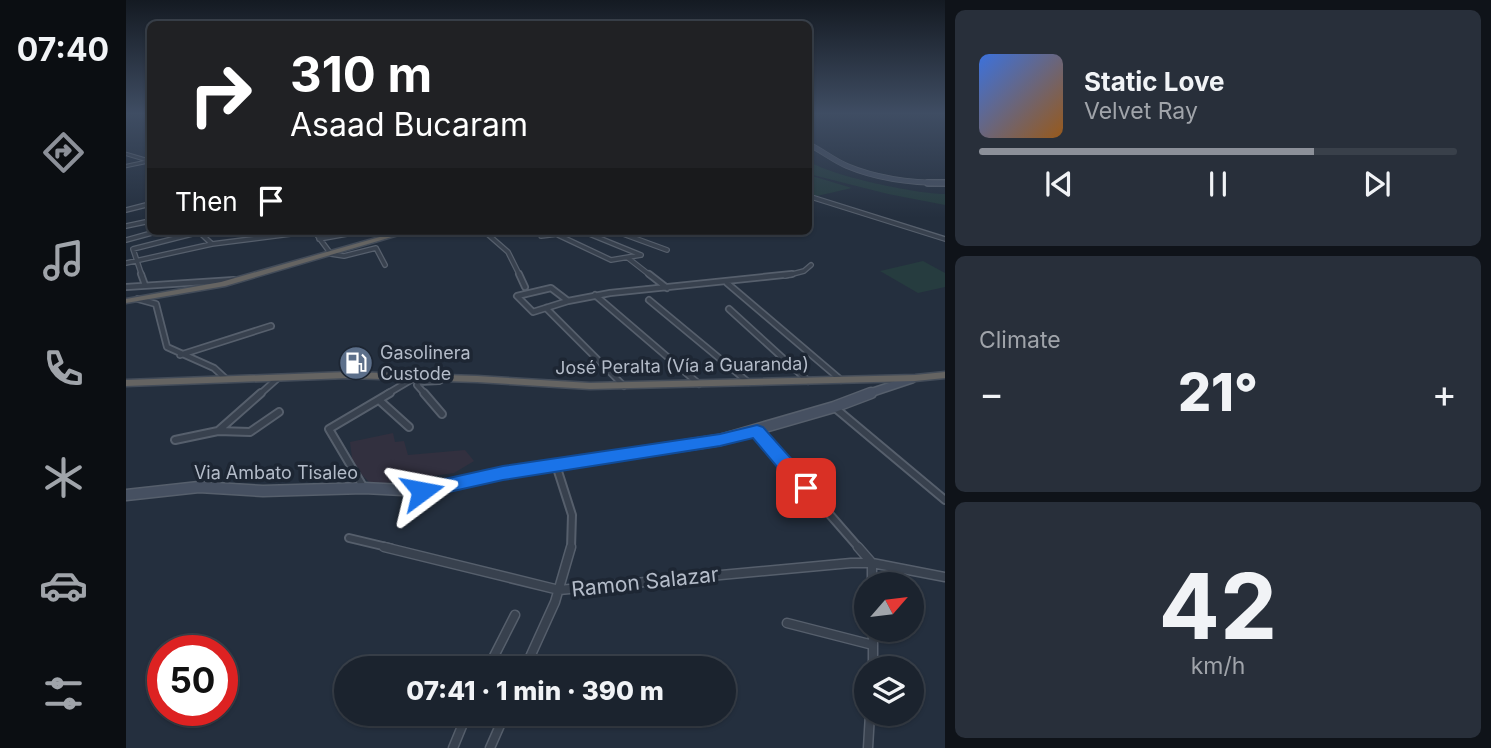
<!DOCTYPE html>
<html lang="en">
<head>
<meta charset="utf-8">
<style>
  :root { --surface:#1b232e; --page:#282f3a; --text:#f1f3f6; --muted:#a0a4aa; --line:#39404a; --accent:#8c9099 }
  body { margin:0; font-family:Inter,sans-serif; background:var(--page); color:var(--text); height:100vh; display:flex; flex-direction:column; font-size:26px; white-space:nowrap }
  * { box-sizing:border-box; margin:0 }
  p { font-size:23px; color:var(--muted) }
  .icon { flex:none; width:38px; height:38px; fill:none; stroke:currentColor; stroke-width:2; stroke-linecap:round; stroke-linejoin:round }
  .map { position:relative; flex:1; overflow:hidden }
  .details { display:flex; flex-direction:column; gap:10px; padding:10px; background:#0f1319; width:546px }
  .details>* { flex:none }
  .top-card { position:absolute; left:21px; top:21px; width:665px; height:214px; border-radius:10px; box-shadow:0 2px 5px #0004,0 0 0 2px var(--line); background:#202124; color:#fff; overflow:hidden }
  .needle { width:46px; rotate:62deg }
  .buttons { position:absolute; left:728px; top:572px; display:grid; gap:14px }
  .buttons a { display:grid; place-items:center; width:70px; height:70px; border-radius:50%; background:var(--surface); box-shadow:0 2px 5px #0004,0 0 0 2px var(--line); font-size:35px }
  .speed { position:absolute; left:21px; top:635px; display:flex; gap:14px; font-size:35px; font-weight:700; text-align:center }
  .speed>* { display:grid; place-content:center; width:91px; height:91px; border-radius:50%; background:var(--surface); box-shadow:0 2px 5px #0004,0 0 0 2px var(--line); line-height:1 }
  .speed .limit { border:10px solid #d22; background:#fff; color:#111 }
  .pin { position:absolute; display:grid; place-items:center; width:60px; height:60px; color:#fff; margin:-30px; border-radius:14px; box-shadow:0 4px 10px #0006 }
  .me { position:absolute; width:77px; margin:-38px; rotate:77deg; stroke-linejoin:round; filter:drop-shadow(0 0 5px #0008) }
  .turn { display:flex; align-items:center; gap:24px; height:147px; padding:0 28px; font-size:32px }
  .turn .icon { width:91px; height:91px; stroke-width:2.5 }
  .turn b { display:block; font-size:49px; line-height:60px }
  .then { display:flex; align-items:center; height:66px; padding:0 28px; background:#0003; gap:14px; font-size:26px }
  .big { font-size:52px; font-weight:800; line-height:1.1 }
  .details .tile { flex:1; display:flex; flex-direction:column; justify-content:center; gap:10px; min-width:0; padding:0 24px; border-radius:10px; background:var(--page) }
  .details .dial { align-items:center; gap:0 }
  .dial b { font-size:91px; line-height:1 }
  .song { display:flex; align-items:center; gap:21px }
  .cover { width:84px; height:84px; border-radius:10px; background:linear-gradient(135deg,hsl(220 70% 55%),hsl(30 70% 35%)) }
  .played { height:7px; border-radius:4px; background:linear-gradient(90deg,var(--accent) 70%,var(--line) 70%) }
  .keys { display:flex; justify-content:space-around; direction:ltr }
  .heat { display:flex; justify-content:space-between; align-items:center; font-size:38px; direction:ltr }
  .trip { position:absolute; left:208px; top:656px; width:402px; height:70px; border-radius:35px; background:var(--surface); box-shadow:0 2px 5px #0004,0 0 0 2px var(--line); font-weight:800; line-height:70px; text-align:center }
  main { display:flex; flex:1; min-height:0 }
  .menu { display:flex; flex-direction:column; width:126px; justify-content:space-around; align-items:center; background:#0b0e12; color:var(--muted) }
  .menu .icon { width:49px; height:49px }
  .menu .active { color:var(--accent) }
  .menu b { font-size:32px; color:var(--text) }
  .map>svg:first-child { display:block }
</style>
</head>
<body>
<main>
<nav class="menu">
<b>07:40</b>
<svg class="icon active" aria-label="directions" viewBox="0 0 24 24"><path d="M12 3l9 9-9 9-9-9zM9 14v-3h6M13 9l2 2-2 2"/></svg>
<svg class="icon" aria-label="music" viewBox="0 0 24 24"><path d="M9 18V5l10-2v13"/><circle cx="6" cy="18" r="3"/><circle cx="16" cy="16" r="3"/></svg>
<svg class="icon" aria-label="phone" viewBox="0 0 24 24"><path d="M5 4h4l2 5-3 2q2 4 5 5l2-3 5 2v4C11 20 4 13 5 4z"/></svg>
<svg class="icon" aria-label="climate" viewBox="0 0 24 24"><path d="M12 3v18M4 7l16 10M4 17L20 7"/></svg>
<svg class="icon" aria-label="car" viewBox="0 0 24 24"><path d="M5 17H2v-5l4-1 3-4h7l3 4 3 1v5h-3M9 17h6M6 11h13"/><circle cx="7" cy="17" r="2"/><circle cx="17" cy="17" r="2"/></svg>
<svg class="icon" aria-label="filters" viewBox="0 0 24 24"><path d="M4 7h16M4 17h16"/><circle cx="9" cy="7" r="2"/><circle cx="15" cy="17" r="2"/></svg>
</nav>
<div class="map">
<svg width="819" height="748" viewBox="0 0 819 748">
  <rect width="100%" height="100%" fill="#242f3e"/>
  <path fill="#32303f" d="M267,433L269,442L278,441L282,455L339,450L348,461L328,473L246,485L227,466L224,442Z"/>
  <path fill="#263c3f" d="M683,161C704,176 792,194 819,194V205L762,194L683,174Z
    M683,175L726,188L691,196L683,194Z
    M797,261L819,273V287L792,293L754,271Z"/>
  <g fill="none" stroke-linecap="round" stroke-linejoin="round">
    <g stroke="#565f6c" stroke-width="4.5">
      <path id="minor-far4" d="M0,154L24,161
        M0,166L24,161"/>
    </g>
    <g stroke="#565f6c" stroke-width="6">
      <path id="minor-far3" d="M682,196L819,239
        M0,210L24,204
        M0,226L24,221
        M72,231L86,244
        M188,231L205,254L218,256L250,248L259,265
        M358,231L382,252L394,276
        M433,231L415,236L457,231
        M456,231L515,255
        M489,231L541,250
        M589,231L595,232
        M432,235L485,260L515,255
        M193,239L232,232
        M0,240L33,231
        M502,258L525,276
        M0,263L86,244L188,231
        M16,276L7,249L74,232
        M659,276L678,271L685,265"/>
    </g>
    <g stroke="#565f6c" stroke-width="8">
      <path id="minor-far2" d="M15,274L19,285
        M393,274L399,287
        M523,274L541,288
        M601,283L715,380
        M0,287L108,280
        M425,288L442,301L407,312L391,296Z
        M469,295L573,384
        M12,299L30,304L41,347L88,368L100,379
        M523,300L622,382
        M442,301L484,293L666,274
        M420,308L498,386
        M603,309L682,381
        M54,355L145,326
        M134,394L152,378
        M261,394L288,378
        M299,394L291,385L293,382L313,381L318,378"/>
    </g>
    <g stroke="#565f6c" stroke-width="10">
      <path id="minor-far1" d="M135,393L92,431L124,432L153,412
        M298,393L316,414
        M253,400L283,427
        M708,407L819,500
        M631,431L733,548
        M49,440L92,431
        M430,465L446,515L445,548
        M238,488L203,429L264,393
        M223,538L265,548"/>
    </g>
    <g stroke="#565f6c" stroke-width="11">
      <path id="minor" d="M258,547L433,590L725,563H746L819,577
        M732,547L746,563V584
        M661,623L747,645
        M747,630V668
        M362,668L389,615
        M399,668L429,602L445,547
        M327,748L341,714
        M364,748L379,714
        M742,748L744,714"/>
    </g>
    <g stroke="#565f6c" stroke-width="6">
      <path id="secondary-far3" d="M682,144C695,150 707,160 721,166C752,179 786,183 819,183"/>
    </g>
    <g stroke="#565f6c" stroke-width="8">
      <path id="secondary-far2" d="M802,183H819"/>
    </g>
    <g stroke="#565f6c" stroke-width="10">
      <path id="secondary-far1" d="M741,394L786,379"/>
    </g>
    <g stroke="#565f6c" stroke-width="13">
      <path id="secondary" d="M0,495L73,487L137,491L238,488L296,491L377,473L594,440L708,407L745,393"/>
    </g>
    <g stroke="#434c59" stroke-width="3">
      <path id="trunk" d="M275,231H286L99,286L0,303V299L95,282Z
        M222,372L351,376L464,383L789,375L819,372V378L789,381L464,389L351,382L222,378L0,386V380Z"/>
    </g>
    <use href="#minor-far4" stroke="#38414e" stroke-width="2.5"/>
    <use href="#minor-far3" stroke="#38414e" stroke-width="3.5"/>
    <use href="#minor-far2" stroke="#38414e" stroke-width="4.5"/>
    <use href="#minor-far1" stroke="#38414e" stroke-width="6"/>
    <use href="#minor" stroke="#38414e" stroke-width="8"/>
    <use href="#secondary-far3" stroke="#465061" stroke-width="4.5"/>
    <use href="#secondary-far2" stroke="#465061" stroke-width="5"/>
    <use href="#secondary-far1" stroke="#465061" stroke-width="7"/>
    <use href="#secondary" stroke="#465061" stroke-width="10"/>
    <use href="#trunk" fill="#656462" fill-rule="evenodd"/>
  </g>
  <linearGradient id="sky" x2="0" y2="1"><stop stop-color="#141a22"/><stop offset="0.52" stop-color="#3f4d63"/><stop offset="1" stop-color="#3f4d63" stop-opacity="0"/></linearGradient>
  <rect width="819" height="218" fill="url(#sky)"/>
  <path fill="#1a73e8" stroke="#114b97" stroke-width="2" d="M631,425L637,427L687,483L690,488L687,493L680,495L673,493L627,438L594,446L377,480L296,498L289,496L287,491L289,486L296,484L377,466L594,434Z"/>
  <defs>
    <g id="fuel-disc" transform="scale(1.75)"><circle r="9.5" fill="#5c6f8a" stroke="#1d2633"/><path d="M-5.5-6h7V0h2V4h1.3V-2.5L3-4.5l.8-.8L6-3V5H2.5V1h-1V6h-7ZM-4.2-4.7v3.2H.2V-4.7Z" fill="#fff"/></g>
  </defs>
  <g fill-rule="evenodd">
    <use href="#fuel-disc" x="230" y="363"/>
  </g>
  <g text-anchor="middle" stroke-width="7" stroke-linejoin="round" paint-order="stroke">
    <g font-size="18" fill="#b4bcc9" stroke="#1d2633" text-anchor="start">
      <text x="254" y="359">Gasolinera<tspan x="254" dy="21">Custode</tspan></text>
    </g>
    <g font-size="18" fill="#b4bcc9" stroke="#1d2633">
      <text transform="translate(556 366) rotate(-1)" y="6">José Peralta (Vía a Guaranda)</text>
      <text x="150" y="479">Via Ambato Tisaleo</text>
    </g>
    <g font-size="21" fill="#b4bcc9" stroke="#1d2633">
      <text transform="translate(519 582) rotate(-6)" y="7">Ramon Salazar</text>
    </g>
  </g>
</svg>
<div class="buttons">
<a><svg class="needle" viewBox="-14 -14 28 28"><path d="M0-13l5 13h-10z" fill="#e53935"/><path d="M0 13l5-13h-10z" fill="#a0a4aa"/></svg></a>
<a><svg class="icon" aria-label="layers" viewBox="0 0 24 24"><path d="M12 4l9 5-9 5-9-5zM3 14l9 5 9-5"/></svg></a>
</div>
<div class="speed"><div class="limit">50</div></div>
<div class="pin" style="left:680px;top:488px;background:#d93025"><svg class="icon" aria-label="arrive" viewBox="0 0 24 24"><path d="M6 21V4h12l-3 4 3 4H6"/></svg></div>
<svg class="me" style="left:296px;top:491px" viewBox="-20 -20 40 40"><path d="M0-17L14 15 0 8-14 15z" fill="#1a73e8" stroke="#fff" stroke-width="4"/></svg>
<div class="trip">07:41 · 1 min · 390 m</div>
<div class="top-card">
<div class="turn"><svg class="icon" aria-label="right" viewBox="0 0 24 24"><path d="M7 20v-9h11M14 6l5 5-5 5"/></svg><div><b>310 m</b>Asaad Bucaram</div></div>
<div class="then">Then<svg class="icon" aria-label="arrive" viewBox="0 0 24 24"><path d="M6 21V4h12l-3 4 3 4H6"/></svg></div>
</div>
</div>
<section class="details">
<div class="tile">
<div class="song"><i class="cover"></i><div><b>Static Love</b><p>Velvet Ray</p></div></div>
<div class="played"></div>
<div class="keys"><svg class="icon" aria-label="previous" viewBox="0 0 24 24"><path d="M18 5L8 12l10 7zM5 5v14"/></svg><svg class="icon" aria-label="pause" viewBox="0 0 24 24"><path d="M8 5v14M16 5v14"/></svg><svg class="icon" aria-label="next" viewBox="0 0 24 24"><path d="M6 5l10 7-10 7zM19 5v14"/></svg></div>
</div>
<div class="tile"><p>Climate</p>
<div class="heat"><a>−</a><b class="big">21°</b><a>+</a></div>
</div>
<div class="tile dial"><b>42</b><p>km/h</p></div>
</section>
</main>
</body>
</html>
